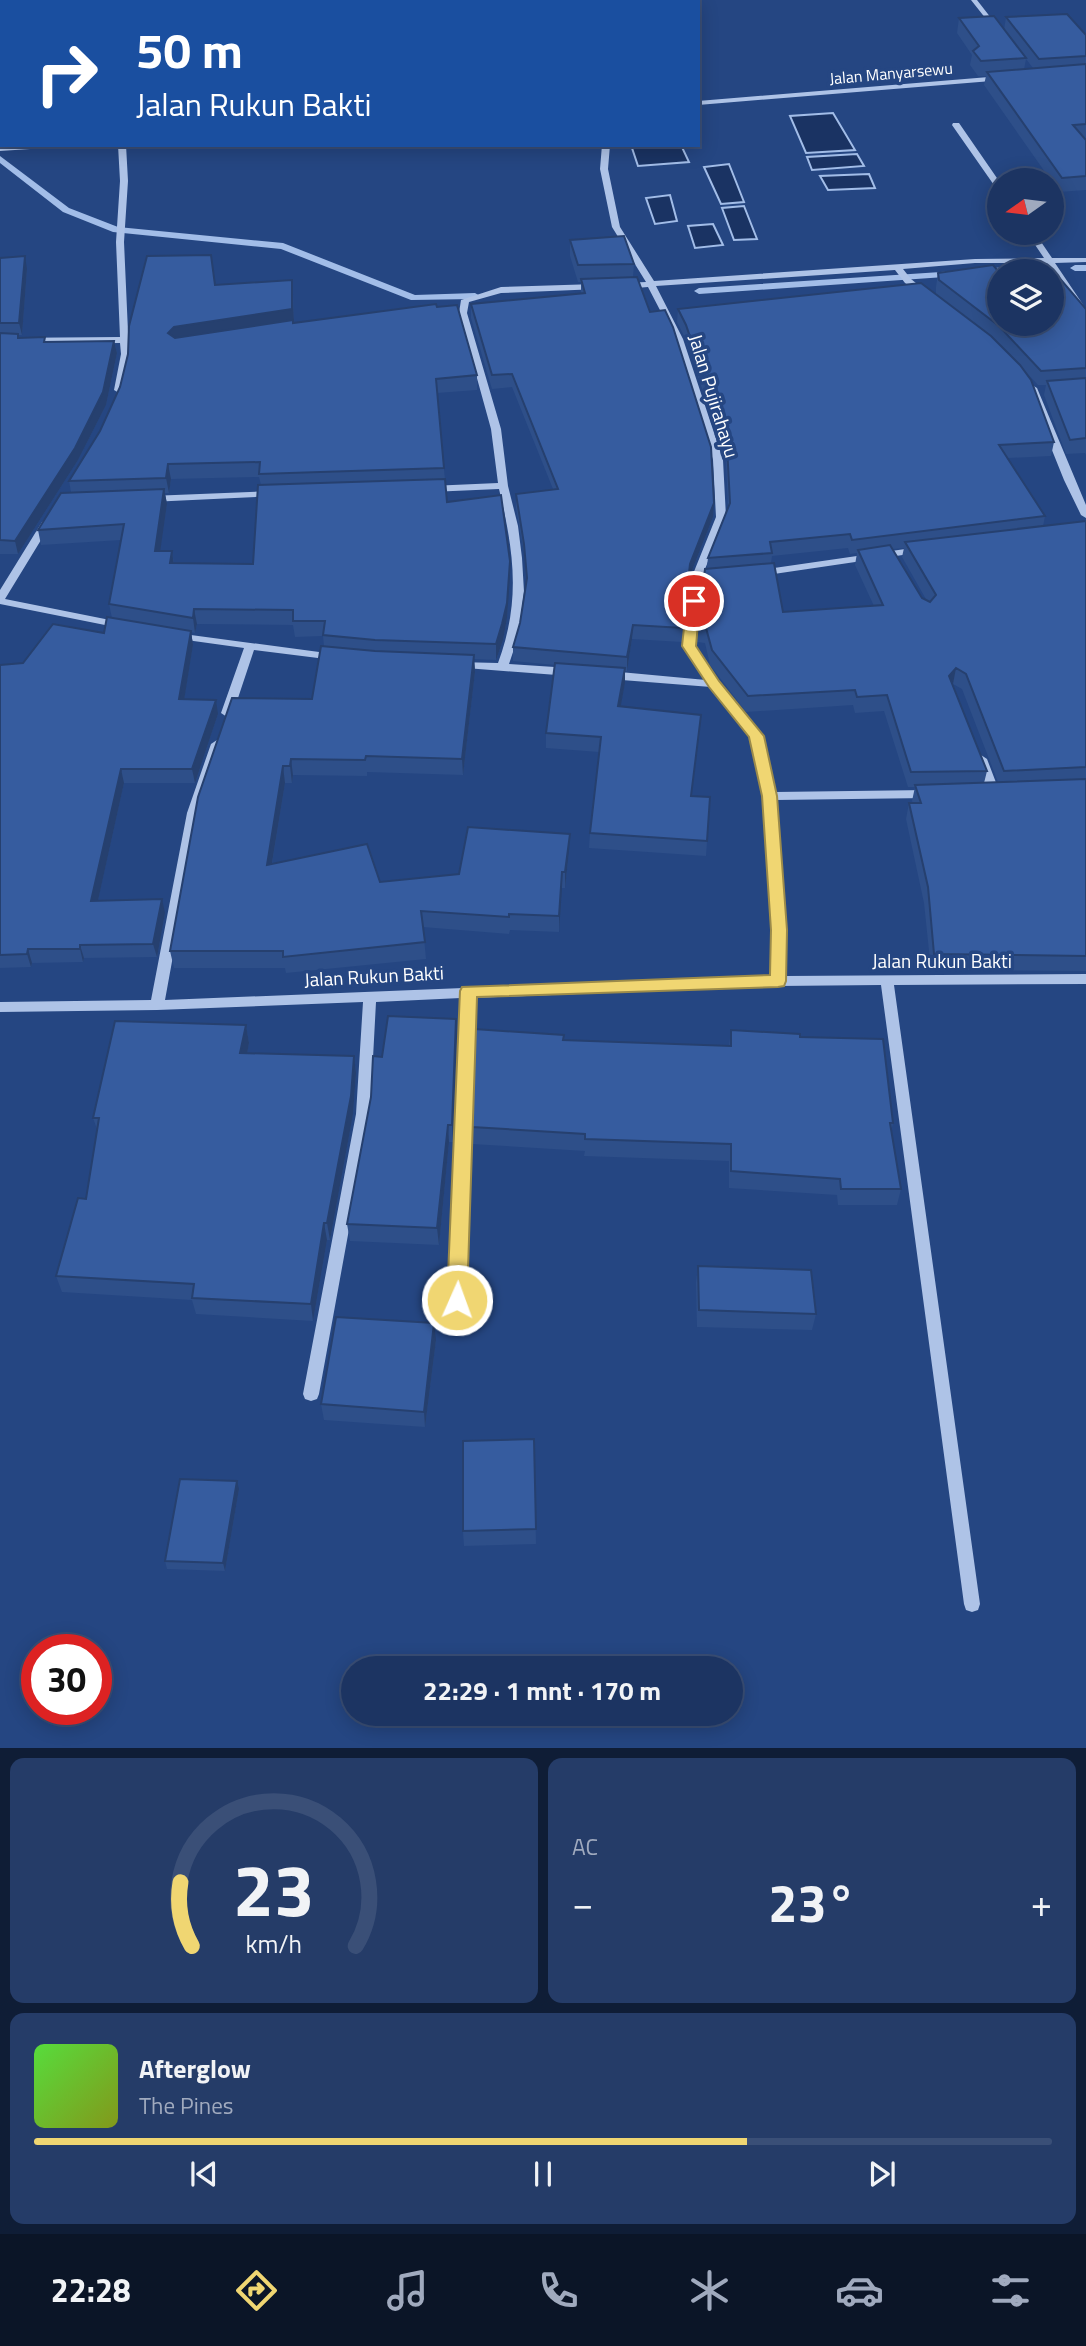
<!DOCTYPE html>
<html lang="id">
<head>
<meta charset="utf-8">
<style>
  :root { --surface:#1c3462; --page:#253c68; --text:#f1f3f6; --muted:#a0aabe; --line:#3a4f77; --accent:#f0d672 }
  body { margin:0; font-family:"Titillium Web",sans-serif; background:var(--page); color:var(--text); height:100vh; display:flex; flex-direction:column; font-size:26px; white-space:nowrap }
  * { box-sizing:border-box; margin:0 }
  p { font-size:23px; color:var(--muted) }
  .icon { flex:none; width:38px; height:38px; fill:none; stroke:currentColor; stroke-width:2; stroke-linecap:round; stroke-linejoin:round }
  .map { position:relative; height:1748px; overflow:hidden }
  .details { display:flex; flex-direction:column; gap:10px; padding:10px; background:#0f1d36; flex:1 }
  .details>* { flex:none }
  .banner { position:absolute; left:0px; top:0px; width:700px; height:147px; box-shadow:0 4px 18px #0003,0 0 0 2px var(--line); background:#1a4fa0; color:#fff; overflow:hidden }
  .needle { width:46px; rotate:256deg }
  .fabs { position:absolute; left:987px; top:168px; display:grid; gap:14px }
  .fabs a { display:grid; place-items:center; width:77px; height:77px; border-radius:50%; background:var(--surface); box-shadow:0 4px 18px #0003,0 0 0 2px var(--line); font-size:35px }
  .speed { position:absolute; left:21px; top:1634px; display:flex; gap:14px; font-size:35px; font-weight:700; text-align:center }
  .speed>* { display:grid; place-content:center; width:91px; height:91px; border-radius:50%; background:var(--surface); box-shadow:0 4px 18px #0003,0 0 0 2px var(--line); line-height:1 }
  .speed .limit { border:10px solid #d22; background:#fff; color:#111 }
  .pin { position:absolute; display:grid; place-items:center; width:60px; height:60px; color:#fff; margin:-30px; border:4px solid #fff; border-radius:50%; box-shadow:0 2px 7px #0007 }
  .me { position:absolute; width:77px; margin:-38px; rotate:2deg; stroke-linejoin:round; filter:drop-shadow(0 0 5px #0008) }
  .turn { display:flex; align-items:center; gap:24px; height:147px; padding:0 21px; font-size:32px }
  .turn .icon { width:91px; height:91px; stroke-width:2.5 }
  .turn b { display:block; font-size:49px; line-height:60px }
  .big { font-size:52px; font-weight:700; line-height:1.1 }
  .details .tile { flex:1; display:flex; flex-direction:column; justify-content:center; gap:10px; min-width:0; padding:0 24px; border-radius:14px; background:var(--page) }
  .details .dial { align-items:center; gap:0 }
  .dial svg { height:182px; overflow:visible; fill:none; stroke:var(--line); stroke-width:7; stroke-linecap:round; text-anchor:middle }
  .dial text { fill:var(--text); stroke:none }
  .song { display:flex; align-items:center; gap:21px }
  .cover { width:84px; height:84px; border-radius:10px; background:linear-gradient(135deg,hsl(110 70% 55%),hsl(70 70% 35%)) }
  .played { height:7px; border-radius:4px; background:linear-gradient(90deg,var(--accent) 70%,var(--line) 70%) }
  .keys { display:flex; justify-content:space-around; direction:ltr }
  .heat { display:flex; justify-content:space-between; align-items:center; font-size:38px; direction:ltr }
  .details .tiles { flex:1; display:grid; gap:10px; grid-template-columns:1fr 1fr }
  .tile:last-child { grid-column:span 2 }
  .trip { position:absolute; left:341px; top:1656px; width:402px; height:70px; border-radius:35px; background:var(--surface); box-shadow:0 4px 18px #0003,0 0 0 2px var(--line); font-weight:700; line-height:70px; text-align:center }
  .menu { display:flex; height:112px; justify-content:space-around; align-items:center; background:#0b1527; color:var(--muted) }
  .menu .icon { width:49px; height:49px }
  .menu .on { color:var(--accent) }
  .menu b { font-size:32px; color:var(--text) }
  .map>svg:first-child { display:block }
</style>
</head>
<body>
<div class="map">
<svg width="1086" height="1748" viewBox="0 0 1086 1748">
  <rect width="100%" height="100%" fill="#254682"/>
  <path fill="#1a3363" stroke="#a2bde8" stroke-width="2" d="M833,113L855,150L806,153L790,116Z
    M631,145H681L689,162L638,166Z
    M857,154L864,166L812,170L807,157Z
    M729,164L744,202L721,204L704,167Z
    M869,174L875,188L828,190L820,176Z
    M670,195L677,221L655,224L646,198Z
    M744,206L757,239L734,240L722,208Z
    M713,224L723,245L695,248L688,226Z"/>
  <g fill="none" stroke-linecap="round" stroke-linejoin="round">
    <path fill="#a2bde8" fill-rule="evenodd" d="M0,156L69,208L118,227L283,243L415,295L475,293L480,296L475,299L411,300L281,249L113,232L63,212L0,163Z
      M1037,265L1040,266V270L999,271V274L980,275L975,272L980,269Z
      M1086,265V271H1075L1070,268L1075,265Z
      M956,271L959,272V276L699,294L694,291L699,288Z"/>
    <path fill="#1a3363" fill-rule="evenodd" d="M90,0H138L89,2Z
      M0,78H2L0,109Z"/>
    <path fill="#aec3e7" fill-rule="evenodd" d="M971,0H977L998,27V29H994Z
      M1001,76H1004V80L698,105V101Z
      M953,123H959L999,181V188H996L952,125Z
      M22,145H64L60,147L0,151V147Z
      M118,145H126L128,181L124,242L129,354L124,390L119,393L114,390L121,354L120,343L0,344V338L120,337L116,242L120,181Z
      M602,145H610L608,169L620,227L654,281L975,259L1044,258L1027,233H1035L1052,258H1086V262L1055,263L1086,309V318L1083,317L1047,263H975L903,269L911,279L927,292L928,294L924,297L905,283L895,270L656,286L683,339L723,460L726,517L701,579L694,646L718,681L762,736L775,792L928,790L934,794L928,798L776,800L785,930V976L1086,974V984L894,985L980,1604L978,1610L972,1612L966,1610L964,1604L881,985L778,986L474,998L465,1300L462,1305L457,1307L452,1305L449,1300L461,998L376,1002L370,1114L319,1394L317,1399L311,1401L305,1399L303,1394L356,1114L363,1002L157,1010L0,1012V1002L151,1000L187,813L211,744L217,740L223,744L199,813L165,1000L463,988L468,986L473,988L772,976L773,930L764,796L751,737L711,687L609,679L604,675L609,671L706,680L684,646L691,579L716,517L713,460L675,339L648,287L624,289L620,286L624,283L646,282L612,227L600,169Z
      M596,284L599,285V289L501,293L469,302L467,313L501,429L508,486L518,526L522,558L524,592L518,637L509,664L570,668L575,672L570,676L453,667L452,665L453,663L457,662L498,663C521,601 514,552 499,489L430,492L425,489L430,486L498,483L491,429L459,313L461,300L501,287Z
      M1032,385L1037,388L1086,505V518L1081,515L1064,480L1027,388Z
      M272,491L275,492V496L150,502L145,499L150,496Z
      M47,519L52,522L5,599L120,622L124,623L125,625L124,627L120,628L0,604V590L42,522Z
      M919,547L923,548V552L760,576L755,573L760,570Z
      M176,633L334,654L339,657L334,660L254,650L233,713L227,717L221,713L244,648L172,638L171,636Z
      M981,755L987,759L1000,793L998,796L994,797L988,793L975,759Z"/>
  </g>
  <path fill="#2e4f89" fill-rule="evenodd" d="M1006,17L1086,35V138H1084L1086,140V190L1059,192L984,85L986,76H978L970,65L972,55L957,33L959,18L1004,30ZM1026,59L1033,68L1024,69Z
    M570,240L634,264L633,277L713,517L689,578L682,642L632,639L627,671H625V683L620,707L701,715L691,796L707,841L706,856L589,848L590,833L599,752L546,748V733L555,665L513,661V647L520,623L526,582L525,558L516,508V494L553,489L512,387L492,389L471,318V304L581,293V282H578L570,256Z
    M0,258L27,269L22,335H19V338L47,342L114,341L117,353L106,405L78,460L18,554H0Z
    M938,273L999,324L1086,309V455L1085,453L1066,454L1044,395L1046,385H1038L1024,370L1054,442L1051,456L1008,458L1045,516L1043,526L1086,521V971L931,970L924,903L906,819L909,803H913L912,801L915,787H908L884,711L855,713L853,705L746,712L710,665L705,643L697,642L708,558L728,507L726,460L685,338L677,322L678,309L936,295V287ZM848,548L850,554L857,553L855,565L874,606L783,612L771,563L772,556ZM904,548L902,557L927,601L922,598L893,549ZM953,684L962,689L998,782L984,783L987,771Z
    M215,285L293,294L294,322L477,375V390L437,393L447,502L510,576L507,618L503,640L496,660L474,659L475,672L463,775L367,772V776L293,775L292,783H285L272,864L380,882L459,874L570,834L569,851L565,888H562L559,932L510,930L509,934L423,927L426,959L286,973L285,968H174L170,951L312,699L324,646L323,636L295,637L293,625L197,624L195,633L191,632L193,645L184,699L218,714L195,783H124L98,900L165,913L157,957L84,958L83,962L32,963L31,967L0,968V665L23,663L104,633L112,618L109,604L121,540L41,545L38,530L71,492L69,481ZM259,477L261,485L253,564L174,563L172,551H160L167,504L165,493H169L171,479Z
    M456,1019L457,1036L453,1142H449L439,1245L350,1241L347,1224L382,1057Z
    M246,1025L249,1043L247,1053L354,1056L356,1073L353,1114L330,1240H327L313,1321L196,1314L192,1300L62,1292L56,1276L86,1199L97,1129L93,1118Z
    M731,1030L800,1037L893,1123L891,1132L901,1189L897,1205H838L837,1195L729,1188V1161L584,1156L585,1151L472,1144V1127L564,1040L729,1046Z
    M698,1266L816,1314L812,1330L697,1327L696,1283Z
    M436,1340L425,1427L324,1420L321,1404Z
    M534,1439L536,1544L464,1546L463,1531Z
    M239,1489L225,1571L167,1569L165,1561Z"/>
  <path fill="#26406f" d="M25,256L27,269L22,335L19,323Z
    M292,280L294,323L177,341L168,333L174,327Z
    M114,341L117,353L106,405L78,460L18,554L15,541Z
    M168,464L171,479L169,493L166,478Z
    M164,489L167,504L158,567L155,551Z
    M714,503L713,517L689,578L682,642L690,564Z
    M172,551L174,566L170,563Z
    M510,561V576L507,618L503,640L496,660V644Z
    M194,609L197,624L195,633L193,618Z
    M633,625L632,639L627,671V657Z
    M191,631L193,645L182,713L179,699Z
    M474,655L475,672L463,775L462,759Z
    M625,668V683L618,721V706Z
    M956,668L953,684L949,676Z
    M216,700L218,714L195,783L192,769Z
    M291,759L293,775L292,783L290,766Z
    M283,766L285,783L269,881L267,865Z
    M121,769L124,783L95,914L91,901Z
    M570,834L569,851L565,888V872Z
    M562,872V888L559,932V916Z
    M162,899L165,913L157,957L153,944Z
    M80,945L84,958L83,962L80,949Z
    M28,949L32,963L31,967L27,954Z
    M456,1019L457,1036L453,1142L452,1125Z
    M246,1025L249,1043L244,1070L240,1053Z
    M354,1056L356,1073L353,1114L330,1240L327,1223Z
    M448,1125L449,1142L439,1245L437,1228Z
    M324,1223L327,1240L313,1321L311,1304Z
    M434,1323L436,1340L425,1427L424,1412Z
    M237,1481L239,1489L225,1571L223,1563Z"/>
  <path fill="#365c9f" stroke="#26406f" stroke-width="2" d="M1067,14L1086,35V56L1039,59L1006,17Z
    M994,16L1026,58L981,61L973,51L979,46L959,18Z
    M1086,64V124L1073,125L1086,140V176L1062,178L987,72Z
    M624,236L634,264L578,265L570,240Z
    M211,255L215,285L292,280V309L174,327L168,333L175,338L293,320V323L436,304L437,307L457,305L477,375L436,379L444,468L259,474L260,462L168,464L166,478L69,481L100,431L120,387L128,354L129,326L147,256Z
    M25,256L19,323H0V258Z
    M993,265L999,272V324H1052V276L1057,275L1086,309V368L1041,371L999,326L939,280L938,273Z
    M637,277L650,312L665,310L673,327L711,447L714,503L690,564L683,628L633,625L627,657L513,647L520,623L527,578L524,544L516,494L558,489L512,374L492,375L471,304L585,293L581,279Z
    M921,283L991,336L1020,365L1031,380L1054,442L999,445L1045,516L852,540L850,534L770,542L772,553L708,558L730,503L727,446L686,325L678,309Z
    M0,333L18,334V338L45,337L44,342L114,341L103,392L75,448L15,541L0,540Z
    M1086,378V438L1070,440L1047,381Z
    M445,479L447,502L501,495L510,561L507,603L502,624L496,644L375,640L323,635L325,621H293V610L194,609L193,618L109,604L124,524L38,530L61,493L164,489L155,551H172L170,563L253,564L258,485Z
    M1086,521V767L1004,771L966,674L956,668L949,676L987,771L911,772L887,695L857,697L855,690L748,696L712,650L706,628L698,627L705,569L774,563L783,612L883,605L858,550L890,545L922,598L930,602L936,595L905,542Z
    M107,617L191,631L179,699L216,700L192,769H121L91,901L162,899L153,944L80,945V949H28L27,954L0,955V665L23,663L53,624L104,633Z
    M321,646L375,651L474,655L462,759L366,756L365,760L291,759L290,766H283L267,865L367,844L380,882L459,874L468,827L570,834L565,872H562L559,916L509,914V917L421,911L425,942L283,957V951H170L198,797L232,698L312,699Z
    M555,663L625,668L618,706L701,715L691,796L710,797L707,841L590,833L601,737L546,733Z
    M1086,779V956L934,954L928,887L909,803H921L915,785Z
    M388,1016L456,1019L452,1125H448L437,1228L347,1224L371,1097L373,1056L382,1057Z
    M115,1021L246,1025L240,1053L354,1056L351,1096L327,1223H324L311,1304L192,1298L194,1284L56,1276L78,1198L86,1199L99,1118H93Z
    M474,1029L564,1035L563,1040L731,1046V1030L800,1034V1037L883,1039L893,1123H890L901,1189H841L840,1179L731,1171V1144L585,1139V1134L472,1127Z
    M698,1266L811,1270L816,1314L699,1310Z
    M336,1317L434,1323L424,1412L321,1404Z
    M534,1439L536,1529L463,1531V1441Z
    M180,1479L237,1481L223,1563L165,1561Z"/>
  <path fill="#f0d672" stroke="#9c8b4a" stroke-width="2" d="M694,597L700,601L696,646L719,681L764,736L777,796L787,930L786,981L784,986L778,987L477,997L467,1300L464,1306L457,1308L450,1306L447,1300L460,991L462,987L770,975L771,930L762,796L749,737L709,687L682,646L687,601Z"/>
  <g text-anchor="middle" stroke-width="7" stroke-linejoin="round" paint-order="stroke">
    <g font-size="16" fill="#fff" stroke="#254682">
      <text transform="translate(891 73) rotate(-5)" y="6">Jalan Manyarsewu</text>
    </g>
    <g font-size="19" fill="#fff" stroke="#254682">
      <text transform="translate(714 396) rotate(73)" y="7">Jalan Pujirahayu</text>
      <text x="942" y="968">Jalan Rukun Bakti</text>
      <text transform="translate(374 976) rotate(-3)" y="7">Jalan Rukun Bakti</text>
    </g>
  </g>
</svg>
<div class="fabs">
<a><svg class="needle" viewBox="-14 -14 28 28"><path d="M0-13l5 13h-10z" fill="#e53935"/><path d="M0 13l5-13h-10z" fill="#a0aabe"/></svg></a>
<a><svg class="icon" aria-label="layers" viewBox="0 0 24 24"><path d="M12 4l9 5-9 5-9-5zM3 14l9 5 9-5"/></svg></a>
</div>
<div class="speed"><div class="limit">30</div></div>
<div class="pin" style="left:694px;top:601px;background:#d93025"><svg class="icon" aria-label="arrive" viewBox="0 0 24 24"><path d="M6 21V4h12l-3 4 3 4H6"/></svg></div>
<svg class="me" style="left:457px;top:1300px" viewBox="-20 -20 40 40"><circle r="17" fill="#f0d672" stroke="#fff" stroke-width="3"/><path d="M0-11L8 9 0 5-8 9z" fill="#fff"/></svg>
<div class="trip">22:29 · 1 mnt · 170 m</div>
<div class="banner">
<div class="turn"><svg class="icon" aria-label="right" viewBox="0 0 24 24"><path d="M7 20v-9h11M14 6l5 5-5 5"/></svg><div><b>50 m</b>Jalan Rukun Bakti</div></div>
</div>
</div>
<section class="details">
<div class="tiles">
<div class="tile dial"><svg viewBox="0 0 100 80">
<path d="M14 69A42 42 0 1 1 86 69"/>
<path d="M14 69A42 42 0 0 1 9 41" stroke="#f0d672"/>
<text x="50" y="56" font-size="32" font-weight="700">23</text>
<text x="50" y="72" font-size="11">km/h</text>
</svg></div>
<div class="tile"><p>AC</p>
<div class="heat"><a>−</a><b class="big">23°</b><a>+</a></div>
</div>
<div class="tile">
<div class="song"><i class="cover"></i><div><b>Afterglow</b><p>The Pines</p></div></div>
<div class="played"></div>
<div class="keys"><svg class="icon" aria-label="previous" viewBox="0 0 24 24"><path d="M18 5L8 12l10 7zM5 5v14"/></svg><svg class="icon" aria-label="pause" viewBox="0 0 24 24"><path d="M8 5v14M16 5v14"/></svg><svg class="icon" aria-label="next" viewBox="0 0 24 24"><path d="M6 5l10 7-10 7zM19 5v14"/></svg></div>
</div>
</div>
</section>
<nav class="menu">
<b>22:28</b>
<svg class="icon on" aria-label="directions" viewBox="0 0 24 24"><path d="M12 3l9 9-9 9-9-9zM9 14v-3h6M13 9l2 2-2 2"/></svg>
<svg class="icon" aria-label="music" viewBox="0 0 24 24"><path d="M9 18V5l10-2v13"/><circle cx="6" cy="18" r="3"/><circle cx="16" cy="16" r="3"/></svg>
<svg class="icon" aria-label="phone" viewBox="0 0 24 24"><path d="M5 4h4l2 5-3 2q2 4 5 5l2-3 5 2v4C11 20 4 13 5 4z"/></svg>
<svg class="icon" aria-label="climate" viewBox="0 0 24 24"><path d="M12 3v18M4 7l16 10M4 17L20 7"/></svg>
<svg class="icon" aria-label="car" viewBox="0 0 24 24"><path d="M5 17H2v-5l4-1 3-4h7l3 4 3 1v5h-3M9 17h6M6 11h13"/><circle cx="7" cy="17" r="2"/><circle cx="17" cy="17" r="2"/></svg>
<svg class="icon" aria-label="filters" viewBox="0 0 24 24"><path d="M4 7h16M4 17h16"/><circle cx="9" cy="7" r="2"/><circle cx="15" cy="17" r="2"/></svg>
</nav>
</body>
</html>
